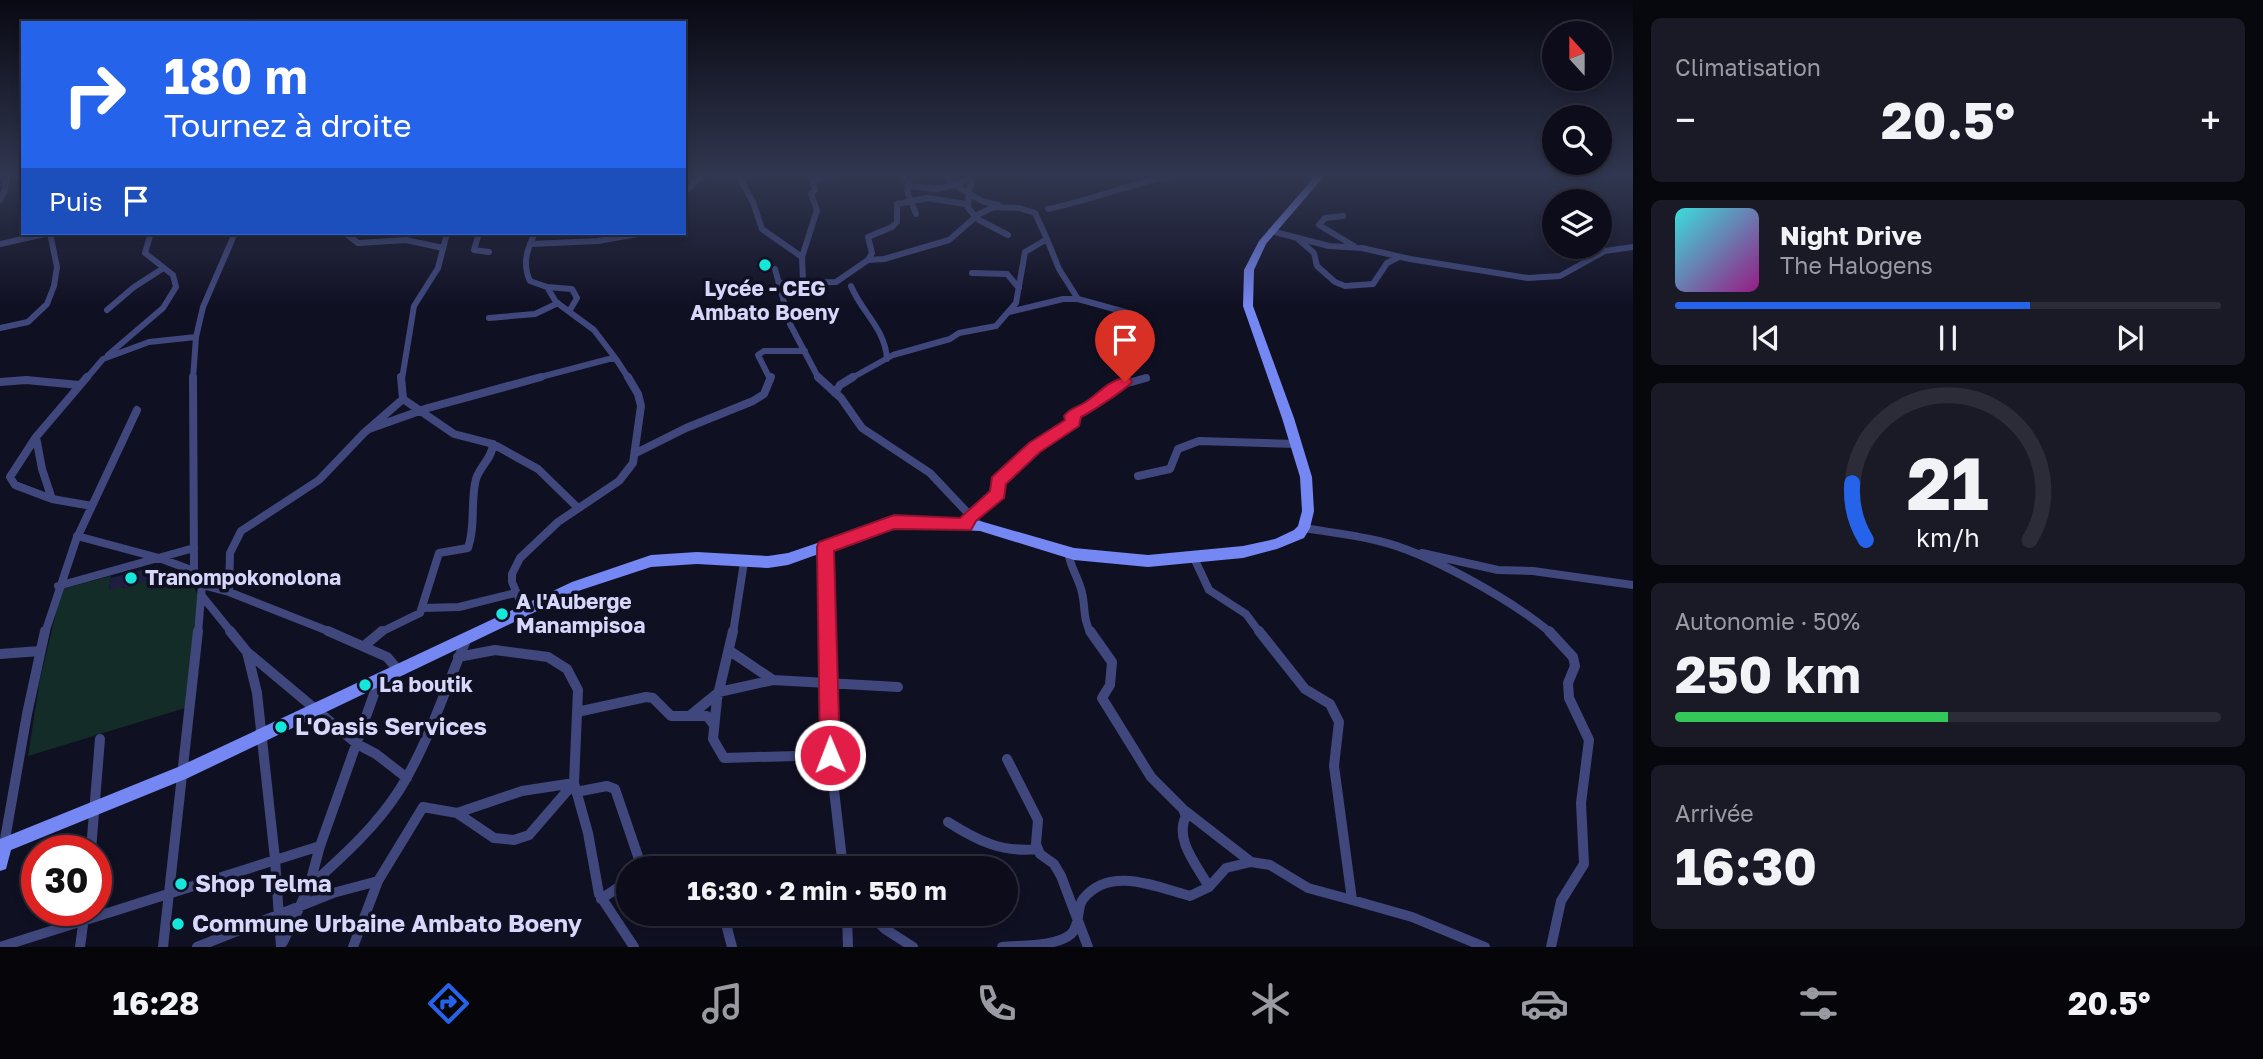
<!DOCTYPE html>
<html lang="fr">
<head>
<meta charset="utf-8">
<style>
  :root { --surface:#0c0c1a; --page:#1a1a27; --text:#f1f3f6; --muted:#9a9ba2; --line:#2c2c39; --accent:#2563eb }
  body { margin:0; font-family:"Golos Text",sans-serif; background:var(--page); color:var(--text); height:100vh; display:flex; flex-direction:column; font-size:26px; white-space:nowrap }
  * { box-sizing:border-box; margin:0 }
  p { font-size:23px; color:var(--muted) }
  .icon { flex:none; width:38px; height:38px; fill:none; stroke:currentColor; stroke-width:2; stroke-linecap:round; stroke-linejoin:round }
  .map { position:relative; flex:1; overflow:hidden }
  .details { display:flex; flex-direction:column; gap:18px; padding:18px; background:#07070e; width:630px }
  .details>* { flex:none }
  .guide { position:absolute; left:21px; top:21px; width:665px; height:214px; border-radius:0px; box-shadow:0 4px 10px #0003,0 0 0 2px var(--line); background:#2563eb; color:#fff; overflow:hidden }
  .needle { width:46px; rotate:339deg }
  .fabs { position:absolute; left:1542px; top:21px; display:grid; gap:14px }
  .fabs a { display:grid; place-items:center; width:70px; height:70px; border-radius:50%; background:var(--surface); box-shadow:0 4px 10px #0003,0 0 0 2px var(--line); font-size:35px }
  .speed { position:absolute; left:21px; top:835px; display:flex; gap:14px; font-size:35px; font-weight:700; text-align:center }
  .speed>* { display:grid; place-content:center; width:91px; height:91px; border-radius:50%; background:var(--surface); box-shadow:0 4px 10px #0003,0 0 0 2px var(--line); line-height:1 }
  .speed .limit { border:10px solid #d22; background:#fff; color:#111 }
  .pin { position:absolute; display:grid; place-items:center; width:60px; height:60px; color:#fff; margin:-72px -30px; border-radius:50% 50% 50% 0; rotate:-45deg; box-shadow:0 0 7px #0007 }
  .pin .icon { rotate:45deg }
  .me { position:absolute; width:77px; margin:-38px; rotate:359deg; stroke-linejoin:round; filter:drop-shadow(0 0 5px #0008) }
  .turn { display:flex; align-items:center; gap:24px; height:147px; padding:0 28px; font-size:32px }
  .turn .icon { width:91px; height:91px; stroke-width:2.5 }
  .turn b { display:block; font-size:49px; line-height:60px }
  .then { display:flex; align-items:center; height:66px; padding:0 28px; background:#0003; gap:14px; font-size:26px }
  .big { font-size:52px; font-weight:700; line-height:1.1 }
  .details .tile { flex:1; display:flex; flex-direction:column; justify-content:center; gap:10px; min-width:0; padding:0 24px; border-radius:10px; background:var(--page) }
  .details .dial { align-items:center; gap:0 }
  .dial svg { height:182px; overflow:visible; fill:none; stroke:var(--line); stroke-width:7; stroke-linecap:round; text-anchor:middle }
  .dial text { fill:var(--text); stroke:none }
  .song { display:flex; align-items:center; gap:21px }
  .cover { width:84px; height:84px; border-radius:10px; background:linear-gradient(135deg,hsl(180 70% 55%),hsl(310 70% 35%)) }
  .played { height:7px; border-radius:4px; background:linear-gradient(90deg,var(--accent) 65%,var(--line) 65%) }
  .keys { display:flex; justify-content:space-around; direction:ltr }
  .heat { display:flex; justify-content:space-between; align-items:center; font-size:38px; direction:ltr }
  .charge { height:10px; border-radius:5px; background:linear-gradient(90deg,#34c759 50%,var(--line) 0) }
  .trip { position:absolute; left:616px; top:856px; width:402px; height:70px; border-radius:35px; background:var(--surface); box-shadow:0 4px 10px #0003,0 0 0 2px var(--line); font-weight:700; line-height:70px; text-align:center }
  .tab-bar { display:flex; height:112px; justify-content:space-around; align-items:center; background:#05050a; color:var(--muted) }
  .tab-bar .icon { width:49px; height:49px }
  .tab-bar .current { color:var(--accent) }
  .tab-bar b { font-size:32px; color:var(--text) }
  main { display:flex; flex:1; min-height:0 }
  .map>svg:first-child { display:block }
</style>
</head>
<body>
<main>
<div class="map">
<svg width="1633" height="947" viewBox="0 0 1633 947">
  <rect width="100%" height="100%" fill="#101023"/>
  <path fill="#142c27" d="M187,575L198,595L185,708L28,756L40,679L62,589L111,576L109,589L123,586V589L152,578Z"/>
  <path fill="#1f1e42" d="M153,567L152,578L123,589L124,586L109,590L111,578Z"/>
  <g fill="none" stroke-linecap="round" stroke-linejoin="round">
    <path stroke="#3f477d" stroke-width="6" d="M14,174L23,175
      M714,174L739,177L753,202L762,229L802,257L803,282
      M901,174L909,182L907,191L916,214
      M945,174L954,185L974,177L969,190L968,208L979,220L1008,235
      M909,186L936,189L954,185L982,201L998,205
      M684,193L703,174
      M0,200L5,190L7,174
      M1048,209C1092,200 1133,183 1177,174
      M1343,216L1325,218L1319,225L1354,246
      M1271,231L1329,246L1362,248L1410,259L1528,278L1560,276L1605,251L1633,247
      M345,233L358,243L406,240L443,248
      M479,233L474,250L489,252
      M535,233C527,249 522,264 530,281L547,287L556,302L594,330L616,359
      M1047,239L1059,269L1078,299
      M1298,239L1314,253L1317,266L1335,282L1345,286L1373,284L1387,263L1399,257
      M0,244L49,233
      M530,244L598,241L643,233
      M802,257L817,210L811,194L815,190L812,180L835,174
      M868,260L872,253L868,237L892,227L897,222V204L927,198L966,204
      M775,269L790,324L819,379
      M972,273L1007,274L1019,288
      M779,283L836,282L868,260L884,259L949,240L979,214L994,207L1019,208L1035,213L1047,239L1025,252L1016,303L996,326L959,333L950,339L893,355L850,379
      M851,286C862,313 885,328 887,359
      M547,287L572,289L577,298L570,310
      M107,310L134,287L162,269
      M1009,312L1063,299H1078L1136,315
      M489,318L535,314L558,303
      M0,328L28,322L47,304L54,286L57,267L50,233
      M196,337L203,307L235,233
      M108,355L163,308L176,287L173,275L145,253L150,236L147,233
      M86,379L103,359L149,342L196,337L193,379
      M402,379L414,306L438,268L447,233
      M533,379L609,359H616L629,379
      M770,379L758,355L764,351H805
      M1142,379L1146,378"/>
    <path stroke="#3f477d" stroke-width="8" d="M87,377L36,437L42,469L52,499L92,506
      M193,377L194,571L202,585L198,633
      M818,377L841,398L862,428L930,473L980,526
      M0,382L26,380L79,385
      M835,393L840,385L853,377
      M403,399L454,434L493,444L538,469L577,507
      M369,429L428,408L541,377
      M36,437L10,477L15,485L52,499
      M636,453L686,428L753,401L764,394L771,377
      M1138,476L1170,469L1178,449L1199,441L1296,444
      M968,519L999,494L997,481L1034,448L1073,422L1072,416L1091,406L1113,387L1146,378
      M1304,528C1329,532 1354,535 1379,541C1427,552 1513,601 1551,633
      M77,536L159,558L194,571
      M825,546L827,633
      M1068,552C1071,569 1077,575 1081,589C1086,604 1082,619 1091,633
      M1422,553L1498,570L1533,571L1633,585
      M1194,558L1209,590L1246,614L1260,633
      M202,585L229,592L333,633
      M58,586L194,548
      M229,592L230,553L241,531L319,480L364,433L403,399L401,377
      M202,596L232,633
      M423,608L459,607L515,593
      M524,610L512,582V574L520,558L558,522L619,481L633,463L641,406L638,394L628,377
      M45,633L76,540L137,410
      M379,633L420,613L439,553L468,548C476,525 470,502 476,479C480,466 493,457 493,444
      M733,633L744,562"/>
    <path stroke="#3f477d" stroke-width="10" d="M230,631L247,652L257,693L275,859L281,947
      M328,631L387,657L399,671
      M733,631L717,699L713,739L724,758L830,755
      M827,631L830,755L843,868
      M1090,631L1112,662L1110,685L1102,698L1151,777L1183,809L1186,816C1174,840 1197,865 1209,887
      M1259,631L1305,689L1330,704L1339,722L1334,766L1352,900L1412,917L1485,947
      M1549,631L1573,657L1575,666L1568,683L1569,698L1589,740L1581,803L1584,864L1561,901L1551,947
      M364,646L382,631
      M730,651L773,680L898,687
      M247,652L357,744L376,754L407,778
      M0,654L40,651
      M458,657L495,650L548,657L567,669L578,690L574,783L588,833L599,894L634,947
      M577,712L646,697L653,698L671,716H707L714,725
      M692,714L719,692L773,680
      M1007,759L1038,820L1036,844L1040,854L1054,864L1061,876L1088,947
      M576,792L607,786L615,789L642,868
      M1184,810L1251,862
      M457,813L522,791L574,783
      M948,822C978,841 1002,853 1038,849
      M0,846L4,845L27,714L45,631
      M91,850L100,739
      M309,887C342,857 376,827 400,789C429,742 445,689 467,638
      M601,899L628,881
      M847,914L848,947
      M870,914L885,929L913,947
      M725,920L732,947
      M283,942L309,887L320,846L379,680
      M0,947L320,846
      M80,947L85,910
      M163,947L198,631
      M197,947L333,893L378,881
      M353,947L378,881L423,807L457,813L494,838L514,840L529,835L574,783
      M1002,947C1022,945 1056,947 1071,934C1081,925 1076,908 1083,899C1110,865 1156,887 1190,896L1209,887L1226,868L1251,862L1270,865L1308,888L1352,900"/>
    <path fill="#7587f3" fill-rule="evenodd" d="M1317,174H1326L1266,244L1254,270L1253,306L1294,418L1312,477L1314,511L1310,528L1304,538L1277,549L1243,558L1148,567L1074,560L980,531L894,527L788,565L768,568L697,564L651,567L581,590L188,778L11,850L6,869L0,871V839L178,767L572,582L651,555L697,552L768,556L788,553L894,517L980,521L1074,548L1148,555L1243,546L1275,539L1294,530L1298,526L1302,511L1300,477L1282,418L1243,306L1244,270L1259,241Z"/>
  </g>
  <linearGradient id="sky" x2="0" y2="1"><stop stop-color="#090913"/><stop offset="0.57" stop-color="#313750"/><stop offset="1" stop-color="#313750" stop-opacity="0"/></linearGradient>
  <rect width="1633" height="307" fill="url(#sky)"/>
  <path fill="#e11d48" stroke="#92132f" stroke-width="2" d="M1125,377L1130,378L1132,382C1125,390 1091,412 1081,417L1079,426L1040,452L1006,484L1004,498L976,521L971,530L894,529L834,551L840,755L837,762L830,765L823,762L820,755L817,547L819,542L894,515L960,518L990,491L992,477L1029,443L1065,420L1064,416C1070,408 1076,408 1084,403C1099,394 1104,383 1125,377Z"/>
  <g fill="#15e8da" stroke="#101023" stroke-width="2.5">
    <circle cx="765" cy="265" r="7"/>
    <circle cx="131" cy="578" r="7"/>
    <circle cx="502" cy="614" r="7"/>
    <circle cx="365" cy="685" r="7"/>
    <circle cx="281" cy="727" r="7"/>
    <circle cx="181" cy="884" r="7"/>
    <circle cx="178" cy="924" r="7"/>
  </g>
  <g text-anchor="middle" stroke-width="7" stroke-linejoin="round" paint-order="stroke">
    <g font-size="21" font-weight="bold" fill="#d6d7fb" stroke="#101023" text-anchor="start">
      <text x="765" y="296" text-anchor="middle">Lycée - CEG<tspan x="765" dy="24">Ambato Boeny</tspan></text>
      <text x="145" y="585">Tranompokonolona</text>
      <text x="516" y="609">A l'Auberge<tspan x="516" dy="24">Manampisoa</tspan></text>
      <text x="379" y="692">La boutik</text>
    </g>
    <g font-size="24" font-weight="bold" fill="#d6d7fb" stroke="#101023" text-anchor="start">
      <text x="295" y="735">L'Oasis Services</text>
      <text x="195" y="892">Shop Telma</text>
      <text x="192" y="932">Commune Urbaine Ambato Boeny</text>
    </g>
  </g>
</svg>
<div class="fabs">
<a><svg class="needle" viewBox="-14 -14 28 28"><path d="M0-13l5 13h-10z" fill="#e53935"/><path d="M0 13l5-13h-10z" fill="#9a9ba2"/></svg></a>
<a><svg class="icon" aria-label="search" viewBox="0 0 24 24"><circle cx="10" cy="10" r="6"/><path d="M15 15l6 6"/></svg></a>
<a><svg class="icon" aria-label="layers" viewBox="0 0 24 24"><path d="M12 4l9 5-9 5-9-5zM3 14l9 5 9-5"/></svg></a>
</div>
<div class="speed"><div class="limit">30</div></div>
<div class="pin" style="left:1125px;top:382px;background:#d93025"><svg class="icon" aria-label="arrive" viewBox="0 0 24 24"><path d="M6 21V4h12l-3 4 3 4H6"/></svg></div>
<svg class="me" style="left:830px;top:755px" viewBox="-20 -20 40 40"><circle r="17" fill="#e11d48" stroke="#fff" stroke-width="3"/><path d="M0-11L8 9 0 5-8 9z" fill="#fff"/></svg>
<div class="trip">16:30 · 2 min · 550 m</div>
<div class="guide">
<div class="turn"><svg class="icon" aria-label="right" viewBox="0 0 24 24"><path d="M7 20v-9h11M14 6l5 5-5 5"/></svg><div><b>180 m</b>Tournez à droite</div></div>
<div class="then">Puis<svg class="icon" aria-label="arrive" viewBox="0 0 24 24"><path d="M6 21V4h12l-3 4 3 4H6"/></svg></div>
</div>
</div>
<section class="details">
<div class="tile"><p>Climatisation</p>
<div class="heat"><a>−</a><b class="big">20.5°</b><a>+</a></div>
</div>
<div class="tile">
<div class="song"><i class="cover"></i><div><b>Night Drive</b><p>The Halogens</p></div></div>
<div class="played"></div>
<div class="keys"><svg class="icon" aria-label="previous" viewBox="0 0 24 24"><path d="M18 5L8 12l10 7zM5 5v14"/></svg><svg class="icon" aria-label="pause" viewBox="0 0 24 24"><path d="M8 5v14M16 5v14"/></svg><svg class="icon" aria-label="next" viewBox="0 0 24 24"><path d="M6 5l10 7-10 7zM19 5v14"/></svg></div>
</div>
<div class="tile dial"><svg viewBox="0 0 100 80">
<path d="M14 69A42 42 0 1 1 86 69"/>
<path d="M14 69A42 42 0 0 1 8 44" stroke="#2563eb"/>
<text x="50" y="56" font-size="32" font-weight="700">21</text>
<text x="50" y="72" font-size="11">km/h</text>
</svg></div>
<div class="tile"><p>Autonomie · 50%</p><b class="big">250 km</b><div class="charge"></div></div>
<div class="tile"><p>Arrivée</p><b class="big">16:30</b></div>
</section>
</main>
<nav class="tab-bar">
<b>16:28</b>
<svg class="icon current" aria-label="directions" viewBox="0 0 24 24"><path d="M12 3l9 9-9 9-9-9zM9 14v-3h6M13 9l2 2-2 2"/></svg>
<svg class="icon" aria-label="music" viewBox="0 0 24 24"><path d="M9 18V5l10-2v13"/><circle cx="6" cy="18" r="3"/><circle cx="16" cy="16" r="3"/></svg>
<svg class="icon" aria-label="phone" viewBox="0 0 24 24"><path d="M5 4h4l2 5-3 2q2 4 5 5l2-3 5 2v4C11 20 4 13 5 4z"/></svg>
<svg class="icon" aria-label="climate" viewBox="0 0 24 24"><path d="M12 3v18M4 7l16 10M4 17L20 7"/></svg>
<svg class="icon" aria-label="car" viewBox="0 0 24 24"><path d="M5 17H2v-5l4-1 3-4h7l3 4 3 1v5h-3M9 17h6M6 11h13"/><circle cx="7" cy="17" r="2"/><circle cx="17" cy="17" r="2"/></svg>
<svg class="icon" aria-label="filters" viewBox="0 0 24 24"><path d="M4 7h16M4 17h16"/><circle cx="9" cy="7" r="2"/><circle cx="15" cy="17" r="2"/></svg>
<b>20.5°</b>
</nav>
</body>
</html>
